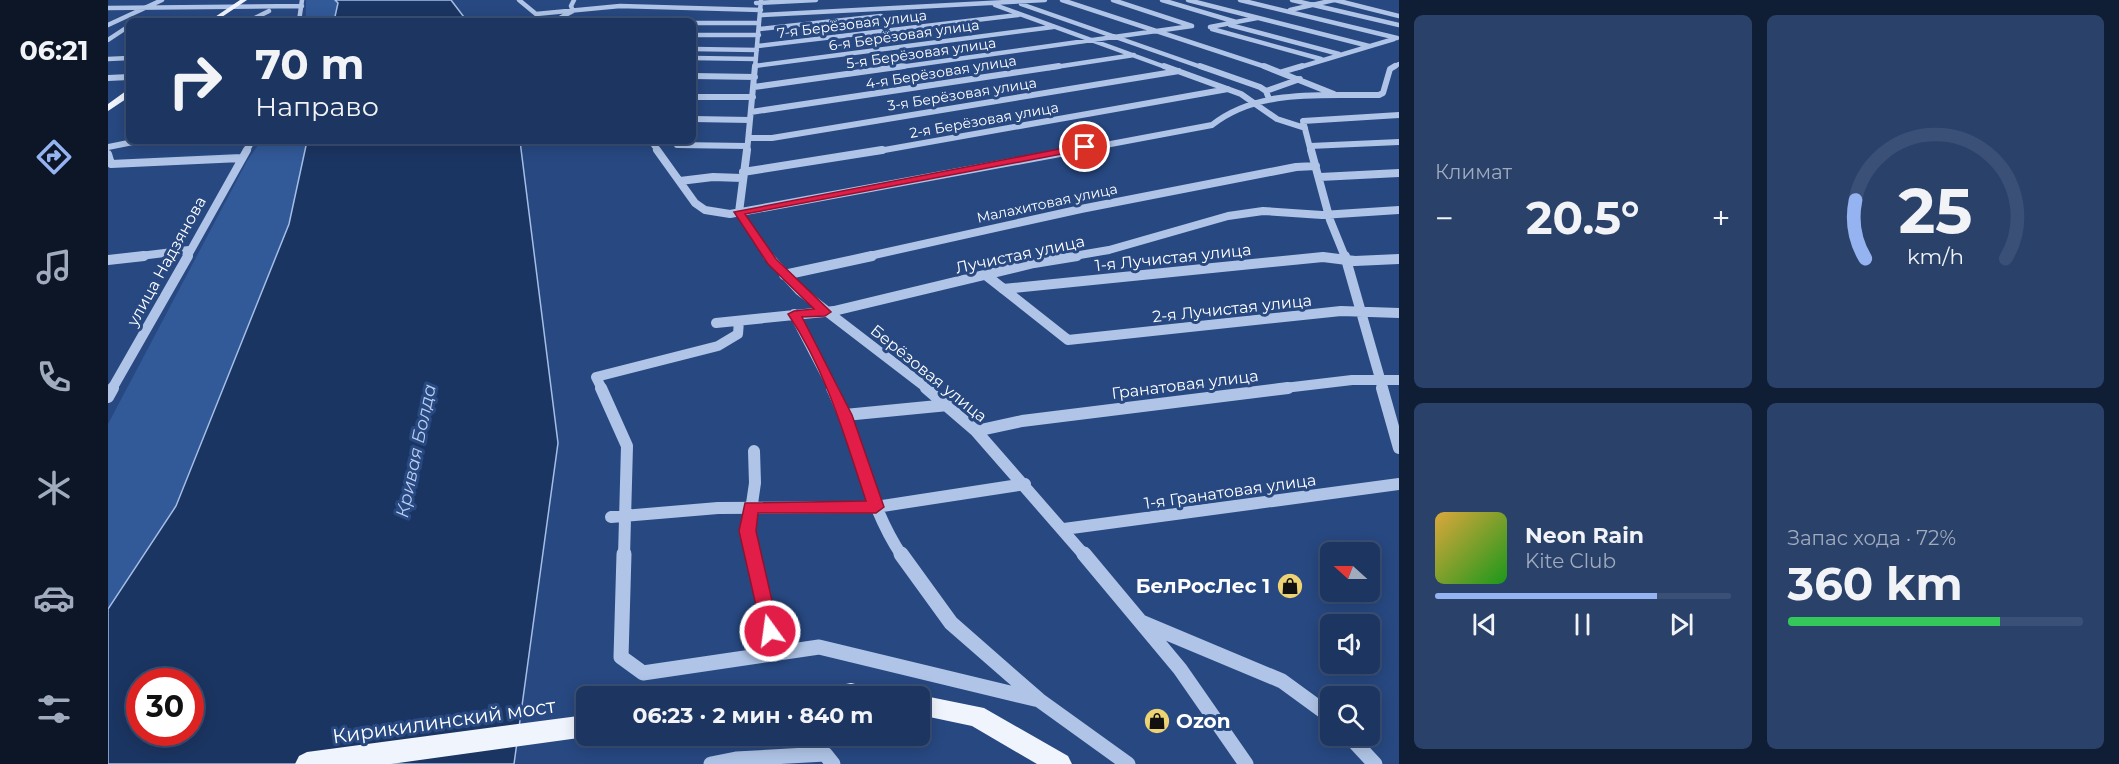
<!DOCTYPE html>
<html lang="ru">
<head>
<meta charset="utf-8">
<style>
  :root { --surface:#1d3661; --page:#2a416a; --text:#f1f3f6; --muted:#a0abbd; --line:#3b5076; --accent:#95b2f1 }
  body { margin:0; font-family:Montserrat,sans-serif; background:var(--page); color:var(--text); height:100vh; display:flex; flex-direction:column; font-size:22px; white-space:nowrap }
  * { box-sizing:border-box; margin:0 }
  p { font-size:20px; color:var(--muted) }
  .icon { flex:none; width:33px; height:33px; fill:none; stroke:currentColor; stroke-width:2; stroke-linecap:round; stroke-linejoin:round }
  .map { position:relative; flex:1; overflow:hidden }
  .drawer { display:flex; flex-direction:column; gap:15px; padding:15px; background:#101e35; width:720px }
  .drawer>* { flex:none }
  .hud { position:absolute; left:18px; top:18px; width:570px; height:126px; border-radius:9px; box-shadow:0 3px 15px #0003,0 0 0 2px var(--line); background:#1d3661; color:var(--text); overflow:hidden }
  .needle { width:39px; rotate:291deg }
  .tools { position:absolute; left:1212px; top:542px; display:grid; gap:12px }
  .tools a { display:grid; place-items:center; width:60px; height:60px; border-radius:9px; background:var(--surface); box-shadow:0 3px 15px #0003,0 0 0 2px var(--line); font-size:30px }
  .speed { position:absolute; left:18px; top:668px; display:flex; gap:12px; font-size:30px; font-weight:700; text-align:center }
  .speed>* { display:grid; place-content:center; width:78px; height:78px; border-radius:50%; background:var(--surface); box-shadow:0 3px 15px #0003,0 0 0 2px var(--line); line-height:1 }
  .speed .limit { border:9px solid #d22; background:#fff; color:#111 }
  .pin { position:absolute; display:grid; place-items:center; width:51px; height:51px; color:#fff; margin:-26px; border:3px solid #fff; border-radius:50%; box-shadow:0 2px 6px #0007 }
  .me { position:absolute; width:66px; margin:-33px; rotate:346deg; stroke-linejoin:round; filter:drop-shadow(0 0 4px #0008) }
  .turn { display:flex; align-items:center; gap:21px; height:126px; padding:0 30px; font-size:27px }
  .turn .icon { width:78px; height:78px; stroke-width:2.5 }
  .turn b { display:block; font-size:42px; line-height:51px }
  .big { font-size:45px; font-weight:700; line-height:1.1 }
  .drawer .widget { flex:1; display:flex; flex-direction:column; justify-content:center; gap:9px; min-width:0; padding:0 21px; border-radius:9px; background:var(--page) }
  .drawer .dial { align-items:center; gap:0 }
  .dial svg { height:156px; overflow:visible; fill:none; stroke:var(--line); stroke-width:7; stroke-linecap:round; text-anchor:middle }
  .dial text { fill:var(--text); stroke:none }
  .song { display:flex; align-items:center; gap:18px }
  .cover { width:72px; height:72px; border-radius:9px; background:linear-gradient(135deg,hsl(40 70% 55%),hsl(120 70% 35%)) }
  .played { height:6px; border-radius:3px; background:linear-gradient(90deg,var(--accent) 75%,var(--line) 75%) }
  .keys { display:flex; justify-content:space-around; direction:ltr }
  .heat { display:flex; justify-content:space-between; align-items:center; font-size:33px; direction:ltr }
  .charge { height:9px; border-radius:4px; background:linear-gradient(90deg,#34c759 72%,var(--line) 0) }
  .drawer .tiles { flex:1; display:grid; gap:15px; grid-template-columns:repeat(2,1fr) }
  .trip { position:absolute; left:468px; top:686px; width:354px; height:60px; border-radius:9px; background:var(--surface); box-shadow:0 3px 15px #0003,0 0 0 2px var(--line); font-weight:700; line-height:60px; text-align:center }
  main { display:flex; flex:1; min-height:0 }
  .tab-bar { display:flex; flex-direction:column; width:108px; justify-content:space-around; align-items:center; background:#0c1627; color:var(--muted) }
  .tab-bar .icon { width:42px; height:42px }
  .tab-bar .active { color:var(--accent) }
  .tab-bar b { font-size:27px; color:var(--text) }
  .map>svg:first-child { display:block }
</style>
</head>
<body>
<main>
<nav class="tab-bar">
<b>06:21</b>
<svg class="icon active" aria-label="directions" viewBox="0 0 24 24"><path d="M12 3l9 9-9 9-9-9zM9 14v-3h6M13 9l2 2-2 2"/></svg>
<svg class="icon" aria-label="music" viewBox="0 0 24 24"><path d="M9 18V5l10-2v13"/><circle cx="6" cy="18" r="3"/><circle cx="16" cy="16" r="3"/></svg>
<svg class="icon" aria-label="phone" viewBox="0 0 24 24"><path d="M5 4h4l2 5-3 2q2 4 5 5l2-3 5 2v4C11 20 4 13 5 4z"/></svg>
<svg class="icon" aria-label="climate" viewBox="0 0 24 24"><path d="M12 3v18M4 7l16 10M4 17L20 7"/></svg>
<svg class="icon" aria-label="car" viewBox="0 0 24 24"><path d="M5 17H2v-5l4-1 3-4h7l3 4 3 1v5h-3M9 17h6M6 11h13"/><circle cx="7" cy="17" r="2"/><circle cx="17" cy="17" r="2"/></svg>
<svg class="icon" aria-label="filters" viewBox="0 0 24 24"><path d="M4 7h16M4 17h16"/><circle cx="9" cy="7" r="2"/><circle cx="15" cy="17" r="2"/></svg>
</nav>
<div class="map">
<svg width="1291" height="764" viewBox="0 0 1291 764">
  <rect width="100%" height="100%" fill="#274881"/>
  <path fill="#325998" d="M198,0H227L230,3L226,21H198Z
    M153,141H199L181,224L68,506L0,609V424L139,161Z"/>
  <path fill="#1b3562" stroke="#a4bee6" stroke-width="1.5" fill-rule="evenodd" d="M227,0H343L359,21H226L230,3Z
    M199,141H412L450,443L406,764H0V609L68,506L181,224ZM32,681H82V732H32Z"/>
  <g fill="none" stroke-linecap="round" stroke-linejoin="round">
    <path stroke="#afc4e6" stroke-width="4.5" d="M411,0L428,14L512,6L653,10
      M954,0L1161,68
      M1005,0L1084,26
      M1054,0L1128,22
      M1080,0L1261,46
      M1132,0L1289,38
      M1184,0L1291,25
      M1227,0L1291,16
      M648,3L708,0
      M913,4L1096,68
      M887,5L1060,68
      M0,8L194,6
      M1182,10L1226,0
      M652,15L937,0
      M141,21L161,11
      M191,21L194,0
      M446,21L465,11L463,6L466,0
      M585,23H651
      M0,25L54,0
      M1122,25L1231,54
      M1102,27L1149,18
      M651,29L773,16
      M1104,29L1213,59
      M585,35H651
      M0,40L21,26
      M650,46L910,15
      M585,49L649,50
      M585,58L648,59
      M0,59L21,58
      M647,66L945,27
      M647,68L653,0
      M785,68L1084,26
      M941,68L1026,55
      M1189,68L1286,39
      M1284,68L1291,64"/>
    <path stroke="#afc4e6" stroke-width="6" d="M1056,66L1133,94L1169,119L1197,128
      M1092,66L1152,87L1158,91L1161,99
      M1156,66L1226,94
      M1174,72L1194,66
      M585,76L647,77
      M0,78L21,77
      M646,87L796,66
      M1158,91L1192,79
      M585,97H645
      M643,112L951,66
      M585,119L642,120
      M641,138H664L1071,71
      M543,141L551,152
      M569,145L639,146
      M1202,146L1291,142
      M0,147L30,141
      M138,152L144,141
      M639,152L647,66
      M765,152L1120,89
      M960,152L1104,125C1151,88 1214,96 1271,95L1275,93L1282,69L1287,66
      M1203,152L1195,121L1291,115"/>
    <path stroke="#afc4e6" stroke-width="8" d="M549,150L587,203L597,210L622,214L968,150
      M639,150L631,212L661,257
      M1203,150L1222,220L1237,257
      M0,154L3,164L133,158
      M635,172L774,150
      M1212,177L1291,173
      M572,181L605,177L634,178
      M24,257L81,250
      M79,257L139,150
      M757,257L973,209L1188,167L1208,166
      M960,257L1001,250L1120,216L1155,211L1214,215L1291,210"/>
    <path stroke="#afc4e6" stroke-width="10" d="M660,256L691,290L820,389
      M1237,256L1275,389
      M0,260L36,256
      M676,275L764,256
      M879,276L960,340L1233,311L1291,313
      M895,289L1215,257L1247,261L1291,259
      M686,314L725,389
      M608,323L726,311L926,263L969,256
      M4,389L80,256
      M494,389L488,377L610,346L630,334L631,321
      M1168,389L1244,380H1291"/>
    <path stroke="#afc4e6" stroke-width="12" d="M493,388L519,446L516,556
      M724,388C750,443 760,506 794,556
      M818,388L868,431L977,556
      M1274,388L1291,448
      M0,397L5,388
      M737,415L840,405
      M868,431L914,421L1180,388
      M503,517L610,508L768,507L917,484
      M956,529L1291,484
      M645,556L640,531L647,483L646,451"/>
    <path stroke="#afc4e6" stroke-width="15" d="M516,554L513,657L535,673L711,647L931,700
      M645,554L667,654
      M793,554L843,623L931,700L1020,764
      M976,554L1072,669L1138,764
      M1033,622L1174,681L1222,716
      M1240,735L1267,764
      M603,764L628,759L717,754L725,764"/>
    <path fill="#f0f4fd" fill-rule="evenodd" d="M132,0H139L108,21H101Z
      M18,91H21V97L0,111V104Z
      M743,683L768,689L771,696H709L712,689Z
      M812,695L876,708L960,756L964,764H929L864,726L812,715V696H808Z
      M478,715V735H483L478,737L283,764H187L191,756L199,752Z"/>
  </g>
  <path fill="#e11d48" stroke="#92132f" stroke-width="1.5" d="M977,144L980,149L637,214L668,259L723,312L717,316L694,317L744,415L776,507L768,513H650L648,531L671,631L668,636L662,639L655,636L631,531L637,503L758,501C737,437 718,370 680,314L686,311L706,309L660,264L626,212Z"/>
  <defs>
    <g id="shop-disc" transform="scale(1.35)"><circle r="9.5" fill="#eed375" stroke="#274881"/><path d="M-5-2.5h2.3a2.7 3.5 0 0 1 5.4 0H5L5.5 6h-11ZM-1.5-2.5h3a1.5 2.3 0 0 0-3 0Z" fill="#111"/></g>
  </defs>
  <g fill-rule="evenodd">
    <use href="#shop-disc" x="1182" y="586"/>
    <use href="#shop-disc" x="1049" y="721"/>
  </g>
  <g text-anchor="middle" stroke-width="6" stroke-linejoin="round" paint-order="stroke">
    <g font-size="14" fill="#fff" stroke="#274881">
      <text transform="translate(744 24) rotate(-7)" y="5">7-я Берёзовая улица</text>
      <text transform="translate(796 35) rotate(-8)" y="5">6-я Берёзовая улица</text>
      <text transform="translate(813 53) rotate(-8)" y="5">5-я Берёзовая улица</text>
      <text transform="translate(833 72) rotate(-9)" y="5">4-я Берёзовая улица</text>
      <text transform="translate(854 94) rotate(-9)" y="5">3-я Берёзовая улица</text>
      <text transform="translate(876 120) rotate(-10)" y="5">2-я Берёзовая улица</text>
      <text transform="translate(939 203) rotate(-12)" y="5">Малахитовая улица</text>
    </g>
    <g font-size="16" fill="#fff" stroke="#274881">
      <text transform="translate(912 254) rotate(-12)" y="6">Лучистая улица</text>
      <text transform="translate(1065 257) rotate(-6)" y="6">1-я Лучистая улица</text>
      <text transform="translate(58 261) rotate(-61)" y="6">улица Надзянова</text>
      <text transform="translate(1124 308) rotate(-6)" y="6">2-я Лучистая улица</text>
      <text transform="translate(821 373) rotate(39)" y="6">Берёзовая улица</text>
      <text transform="translate(1077 384) rotate(-7)" y="6">Гранатовая улица</text>
      <text transform="translate(1122 491) rotate(-8)" y="6">1-я Гранатовая улица</text>
    </g>
    <g font-size="18" font-style="italic" fill="#baceee" stroke="#274881">
      <text transform="translate(308 451) rotate(-78)" y="6">Кривая Болда</text>
    </g>
    <g font-size="20" font-weight="bold" fill="#fff" stroke="#274881" text-anchor="end">
      <text x="1162" y="593">БелРосЛес 1</text>
      <text x="1068" y="728" text-anchor="start">Ozon</text>
    </g>
    <g font-size="20" fill="#fff" stroke="#274881">
      <text transform="translate(336 721) rotate(-8)" y="7">Кирикилинский мост</text>
    </g>
  </g>
</svg>
<div class="tools">
<a><svg class="needle" viewBox="-14 -14 28 28"><path d="M0-13l5 13h-10z" fill="#e53935"/><path d="M0 13l5-13h-10z" fill="#a0abbd"/></svg></a>
<a><svg class="icon" aria-label="sound" viewBox="0 0 24 24"><path d="M4 9h4l5-4v14l-5-4H4zM17 9q2 3 0 6"/></svg></a>
<a><svg class="icon" aria-label="search" viewBox="0 0 24 24"><circle cx="10" cy="10" r="6"/><path d="M15 15l6 6"/></svg></a>
</div>
<div class="speed"><div class="limit">30</div></div>
<div class="pin" style="left:977px;top:147px;background:#d93025"><svg class="icon" aria-label="arrive" viewBox="0 0 24 24"><path d="M6 21V4h12l-3 4 3 4H6"/></svg></div>
<svg class="me" style="left:662px;top:631px" viewBox="-20 -20 40 40"><circle r="17" fill="#e11d48" stroke="#fff" stroke-width="3"/><path d="M0-11L8 9 0 5-8 9z" fill="#fff"/></svg>
<div class="trip">06:23 · 2 мин · 840 m</div>
<div class="hud">
<div class="turn"><svg class="icon" aria-label="right" viewBox="0 0 24 24"><path d="M7 20v-9h11M14 6l5 5-5 5"/></svg><div><b>70 m</b>Направо</div></div>
</div>
</div>
<section class="drawer">
<div class="tiles">
<div class="widget"><p>Климат</p>
<div class="heat"><a>−</a><b class="big">20.5°</b><a>+</a></div>
</div>
<div class="widget dial"><svg viewBox="0 0 100 80">
<path d="M14 69A42 42 0 1 1 86 69"/>
<path d="M14 69A42 42 0 0 1 9 39" stroke="#95b2f1"/>
<text x="50" y="56" font-size="32" font-weight="700">25</text>
<text x="50" y="72" font-size="11">km/h</text>
</svg></div>
<div class="widget">
<div class="song"><i class="cover"></i><div><b>Neon Rain</b><p>Kite Club</p></div></div>
<div class="played"></div>
<div class="keys"><svg class="icon" aria-label="previous" viewBox="0 0 24 24"><path d="M18 5L8 12l10 7zM5 5v14"/></svg><svg class="icon" aria-label="pause" viewBox="0 0 24 24"><path d="M8 5v14M16 5v14"/></svg><svg class="icon" aria-label="next" viewBox="0 0 24 24"><path d="M6 5l10 7-10 7zM19 5v14"/></svg></div>
</div>
<div class="widget"><p>Запас хода · 72%</p><b class="big">360 km</b><div class="charge"></div></div>
</div>
</section>
</main>
</body>
</html>
